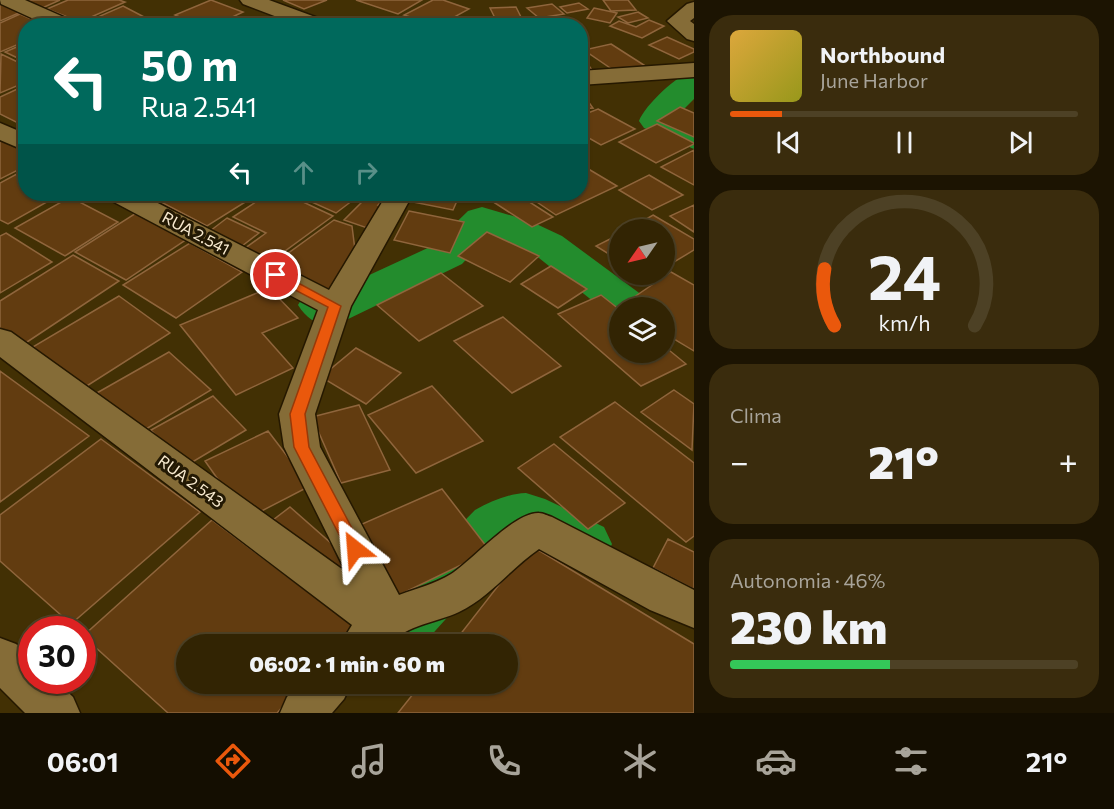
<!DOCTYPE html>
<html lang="pt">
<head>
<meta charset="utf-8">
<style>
  :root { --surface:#322403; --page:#3a2c0d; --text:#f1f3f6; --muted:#a8a49a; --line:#4d4125; --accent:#ea580c }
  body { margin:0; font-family:Commissioner,sans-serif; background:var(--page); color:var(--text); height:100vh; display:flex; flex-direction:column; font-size:22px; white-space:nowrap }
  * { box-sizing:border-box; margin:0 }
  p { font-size:20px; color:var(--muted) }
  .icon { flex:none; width:33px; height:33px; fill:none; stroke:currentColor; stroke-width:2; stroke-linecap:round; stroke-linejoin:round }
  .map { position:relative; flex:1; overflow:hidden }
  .details { display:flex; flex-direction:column; gap:15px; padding:15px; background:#1c1402; width:420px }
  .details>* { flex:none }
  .hud { position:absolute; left:18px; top:18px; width:570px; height:183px; border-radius:24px; box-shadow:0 2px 4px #0004,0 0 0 2px var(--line); background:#00695c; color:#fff; overflow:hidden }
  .needle { width:39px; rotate:236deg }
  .controls { position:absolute; left:609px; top:219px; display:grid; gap:12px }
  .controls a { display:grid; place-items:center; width:66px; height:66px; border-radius:50%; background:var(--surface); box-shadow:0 2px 4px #0004,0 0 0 2px var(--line); font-size:30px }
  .speed { position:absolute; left:18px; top:616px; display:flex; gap:12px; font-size:30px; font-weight:700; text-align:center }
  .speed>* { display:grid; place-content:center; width:78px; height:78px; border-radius:50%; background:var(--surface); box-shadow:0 2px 4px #0004,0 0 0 2px var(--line); line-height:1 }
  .speed .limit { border:9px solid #d22; background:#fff; color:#111 }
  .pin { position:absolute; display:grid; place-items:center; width:51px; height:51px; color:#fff; margin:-26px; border:3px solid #fff; border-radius:50%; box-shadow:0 2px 6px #0007 }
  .me { position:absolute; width:66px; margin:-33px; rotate:332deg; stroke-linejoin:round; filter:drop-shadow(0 0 4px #0008) }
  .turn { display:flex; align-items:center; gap:21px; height:126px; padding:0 24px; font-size:27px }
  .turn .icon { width:78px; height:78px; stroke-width:2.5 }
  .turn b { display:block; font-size:42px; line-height:51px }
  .lanes { display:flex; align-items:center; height:57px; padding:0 24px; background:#0003; justify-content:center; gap:30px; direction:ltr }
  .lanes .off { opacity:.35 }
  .big { font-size:45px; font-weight:800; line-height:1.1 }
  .details .card { flex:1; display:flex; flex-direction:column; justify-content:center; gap:9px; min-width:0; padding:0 21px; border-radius:24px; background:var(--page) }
  .details .dial { align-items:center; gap:0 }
  .dial svg { height:156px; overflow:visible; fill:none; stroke:var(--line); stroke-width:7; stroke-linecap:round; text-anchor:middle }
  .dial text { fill:var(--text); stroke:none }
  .song { display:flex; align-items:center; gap:18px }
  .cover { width:72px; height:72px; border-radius:9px; background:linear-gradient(135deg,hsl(40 70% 55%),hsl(60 70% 35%)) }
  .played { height:6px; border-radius:3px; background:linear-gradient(90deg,var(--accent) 15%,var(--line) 15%) }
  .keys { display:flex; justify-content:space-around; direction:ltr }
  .heat { display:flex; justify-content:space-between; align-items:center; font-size:33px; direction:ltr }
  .charge { height:9px; border-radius:4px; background:linear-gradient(90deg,#34c759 46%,var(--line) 0) }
  .trip { position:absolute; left:176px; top:634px; width:342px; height:60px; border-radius:30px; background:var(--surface); box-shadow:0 2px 4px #0004,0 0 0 2px var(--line); font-weight:800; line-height:60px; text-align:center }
  .tab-bar { display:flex; height:96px; justify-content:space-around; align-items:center; background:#140e01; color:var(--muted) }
  .tab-bar .icon { width:42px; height:42px }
  .tab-bar .on { color:var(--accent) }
  .tab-bar b { font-size:27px; color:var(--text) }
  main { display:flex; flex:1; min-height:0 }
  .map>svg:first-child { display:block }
</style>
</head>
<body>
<main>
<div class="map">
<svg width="694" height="713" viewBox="0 0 694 713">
  <rect width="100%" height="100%" fill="#423004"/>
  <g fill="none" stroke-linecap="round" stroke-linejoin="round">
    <path fill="#238c2d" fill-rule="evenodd" d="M694,70V99L676,117L694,125V149L644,128L639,121C645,105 678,74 694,70Z
      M482,207L530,221L562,236L646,298L652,308H620V320L614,318L534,254L490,234L462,264L344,321C323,327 310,324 298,305C312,282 323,272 350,279L352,283L432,246L468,211Z
      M526,493L545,499L604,527L612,544L604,561L584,568L564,561L521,538L515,542L427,640C412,646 400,646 385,640L376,621L385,602L475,510C492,501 507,494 526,493Z"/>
  </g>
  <path fill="#623c10" stroke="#8f653c" stroke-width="1.5" d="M25,0H60L40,9L21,2Z
    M68,0H119L125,2L80,22L47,9Z
    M211,0L243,12L213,26H200L175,15Z
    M283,0H327L304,9Z
    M356,0H422L398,14Z
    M433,0H443L469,9L438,26L404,15Z
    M603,0H628L636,10L611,11Z
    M0,3L21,12L0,21Z
    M579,3L588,9L567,13L560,7Z
    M552,4L564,14L539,18L527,8Z
    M123,6L148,19L133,26H89L84,23Z
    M516,7L521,17L495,18L490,8Z
    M594,8L617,13L610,23L587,18Z
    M638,12L648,18L628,23L618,17Z
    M20,14L47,26H26V41L0,52V23Z
    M362,17L385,18L386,26H362Z
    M649,20L664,26L642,38L610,26L619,21L636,27Z
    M483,21L510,23V26H481Z
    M667,37L694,49V52L679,59L649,45Z
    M26,43V62L5,52Z
    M611,44L647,67L619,74L584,50Z
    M1,54L26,66V82L0,93Z
    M582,56L592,70L580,71Z
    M26,85V117L16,122L0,114V97Z
    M580,90L593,108L580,109Z
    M680,107L694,113V137L657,121Z
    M598,109L635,129L601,145L580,133V116Z
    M657,124L694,143V144L656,163L619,142Z
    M0,139L26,152V166L0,179Z
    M694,150V185L661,167Z
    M580,164L617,186L556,215L525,194H580Z
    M26,169V194H61L8,224L0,220V183Z
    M649,175L683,195L652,210L619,190Z
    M172,194H258L207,226L159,201Z
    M268,194H286L333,216L270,262L244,249L266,233L233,217Z
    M294,194H361L336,213Z
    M370,194H388L378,205L392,209L373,230L344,220Z
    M402,194H460L453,210L398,199Z
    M481,194H517L553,217L532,227Z
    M70,197L118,222L65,256L15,228Z
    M694,205V232L670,216Z
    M409,211L464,222L450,253L394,240Z
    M136,213L187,239L126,280L75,252Z
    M653,215L694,239V250L664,268V230H627Z
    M227,218L259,233L242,246L210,231Z
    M334,220L352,226L356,258L332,295L269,267Z
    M487,232L539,256L510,282L458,256Z
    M6,233L52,262L0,293V236Z
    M620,234V261L596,246Z
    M190,243L242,272L176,318L123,285Z
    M73,255L119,281L21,346L0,333V301Z
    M551,266L587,289L558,308L521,284Z
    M671,272L694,285V351L664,333V308L621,306Z
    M441,273L483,306L419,341L377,305Z
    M269,288L298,318L262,333L293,368L236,395L180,325Z
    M601,295L620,310V352H664V346L686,364L641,386L558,314Z
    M119,296L170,333L82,389L31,348Z
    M503,317L561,366L512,393L454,341Z
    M356,348L401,373L366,404L321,377Z
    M169,352L211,390L136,435L95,394Z
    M0,371L89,436L0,502Z
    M432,386L483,441L416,473L368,415Z
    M674,390L694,404L692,450L641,412Z
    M213,396L246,430L184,467L151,430Z
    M615,402L694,463V536L686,542L560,437Z
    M359,405L390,470L341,483L312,417Z
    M268,431L310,486L246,519L205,461Z
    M101,439L200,512L71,624L0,561V515Z
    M554,444L625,503L588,529L518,468Z
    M442,489L490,551L397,596L353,528Z
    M290,507L366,574L345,591L269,523Z
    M212,520L355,627L338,645H186V684H303L277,713H168L83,636Z
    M668,539L694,552V589L653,568Z
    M530,545L694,644V713H398L421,684H507V645H452Z"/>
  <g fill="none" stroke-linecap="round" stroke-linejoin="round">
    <g stroke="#251800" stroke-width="3">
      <path id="minor" d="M0,0H25L75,22L78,26H49L1,4Z
        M240,0H269L329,22L332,26H301L243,4Z
        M694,2V18L690,21L694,24V41L687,39L667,21L687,4Z
        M694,63V77L580,85V71Z
        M0,123L26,134V151L0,140Z
        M106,194H140L329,290L387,194H413L351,306L315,414L320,447L399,595C417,588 435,584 451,574C472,561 514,512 539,513C543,513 548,516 552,517L694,590V628L650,610L539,549C511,568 490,597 459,612C436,623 407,624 389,645H340L352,625L0,357V329L11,332L346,572L284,447L279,414L318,310L110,200Z
        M0,638L16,644L32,658V681H56L73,697L80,713H25L0,688Z
        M299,684H351L344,699L332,713H280L287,697Z"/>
    </g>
    <use href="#minor" fill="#856c37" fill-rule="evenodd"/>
  </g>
  <path fill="#ea580c" stroke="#983908" stroke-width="1.5" d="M276,271L341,306L305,414L309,447L363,549L361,554L355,556L349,554L294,447L290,414L328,307L272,278L270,275L272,272Z"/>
  <g text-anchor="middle" stroke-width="6" stroke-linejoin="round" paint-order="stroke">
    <g font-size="16" fill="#f9ebd0" stroke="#231904">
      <text transform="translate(196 233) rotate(28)" y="6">RUA 2.541</text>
      <text transform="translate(191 481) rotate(36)" y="6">RUA 2.543</text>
    </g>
  </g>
</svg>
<div class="controls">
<a><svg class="needle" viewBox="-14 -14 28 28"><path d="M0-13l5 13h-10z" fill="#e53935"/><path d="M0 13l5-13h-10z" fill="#a8a49a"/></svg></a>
<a><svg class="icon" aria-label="layers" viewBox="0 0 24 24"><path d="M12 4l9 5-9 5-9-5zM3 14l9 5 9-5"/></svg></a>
</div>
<div class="speed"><div class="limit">30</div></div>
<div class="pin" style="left:276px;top:275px;background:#d93025"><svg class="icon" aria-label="arrive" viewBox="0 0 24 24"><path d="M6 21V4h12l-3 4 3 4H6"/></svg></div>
<svg class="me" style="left:355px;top:549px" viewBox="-20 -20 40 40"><path d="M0-17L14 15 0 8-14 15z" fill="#ea580c" stroke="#fff" stroke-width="4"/></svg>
<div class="trip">06:02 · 1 min · 60 m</div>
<div class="hud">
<div class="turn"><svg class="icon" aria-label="left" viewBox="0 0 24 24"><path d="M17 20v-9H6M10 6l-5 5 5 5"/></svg><div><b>50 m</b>Rua 2.541</div></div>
<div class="lanes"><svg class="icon" aria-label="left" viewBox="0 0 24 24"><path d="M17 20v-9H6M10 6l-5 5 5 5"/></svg><svg class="icon off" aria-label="ahead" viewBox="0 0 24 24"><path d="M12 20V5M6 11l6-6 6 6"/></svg><svg class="icon off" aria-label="right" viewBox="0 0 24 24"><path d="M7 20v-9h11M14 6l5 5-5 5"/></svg></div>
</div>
</div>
<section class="details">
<div class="card">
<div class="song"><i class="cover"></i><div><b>Northbound</b><p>June Harbor</p></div></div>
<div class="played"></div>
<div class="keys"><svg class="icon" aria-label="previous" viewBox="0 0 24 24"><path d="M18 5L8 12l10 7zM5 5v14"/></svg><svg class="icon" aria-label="pause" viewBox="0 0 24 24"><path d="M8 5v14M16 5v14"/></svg><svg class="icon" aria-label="next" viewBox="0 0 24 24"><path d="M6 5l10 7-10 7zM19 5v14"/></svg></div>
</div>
<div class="card dial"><svg viewBox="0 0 100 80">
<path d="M14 69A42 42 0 1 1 86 69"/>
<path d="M14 69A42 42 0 0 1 9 40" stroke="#ea580c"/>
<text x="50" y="56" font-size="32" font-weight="700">24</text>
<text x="50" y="72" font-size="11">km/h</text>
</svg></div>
<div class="card"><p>Clima</p>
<div class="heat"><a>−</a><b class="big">21°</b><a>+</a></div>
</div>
<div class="card"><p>Autonomia · 46%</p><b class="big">230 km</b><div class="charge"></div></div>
</section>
</main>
<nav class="tab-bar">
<b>06:01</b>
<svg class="icon on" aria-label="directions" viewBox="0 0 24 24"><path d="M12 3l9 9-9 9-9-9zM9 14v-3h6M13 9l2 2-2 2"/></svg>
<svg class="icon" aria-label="music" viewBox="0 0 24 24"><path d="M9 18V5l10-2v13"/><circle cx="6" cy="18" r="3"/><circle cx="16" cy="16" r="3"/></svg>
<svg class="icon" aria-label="phone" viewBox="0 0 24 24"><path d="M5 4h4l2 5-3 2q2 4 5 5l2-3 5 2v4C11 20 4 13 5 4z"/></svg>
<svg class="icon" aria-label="climate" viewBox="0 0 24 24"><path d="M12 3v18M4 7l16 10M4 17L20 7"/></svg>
<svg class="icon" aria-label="car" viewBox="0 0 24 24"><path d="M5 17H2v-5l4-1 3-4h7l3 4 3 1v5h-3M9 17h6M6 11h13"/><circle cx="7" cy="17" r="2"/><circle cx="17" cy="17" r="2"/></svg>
<svg class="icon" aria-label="filters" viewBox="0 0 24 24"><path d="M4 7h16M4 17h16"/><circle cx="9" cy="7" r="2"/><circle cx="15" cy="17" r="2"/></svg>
<b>21°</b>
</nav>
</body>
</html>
